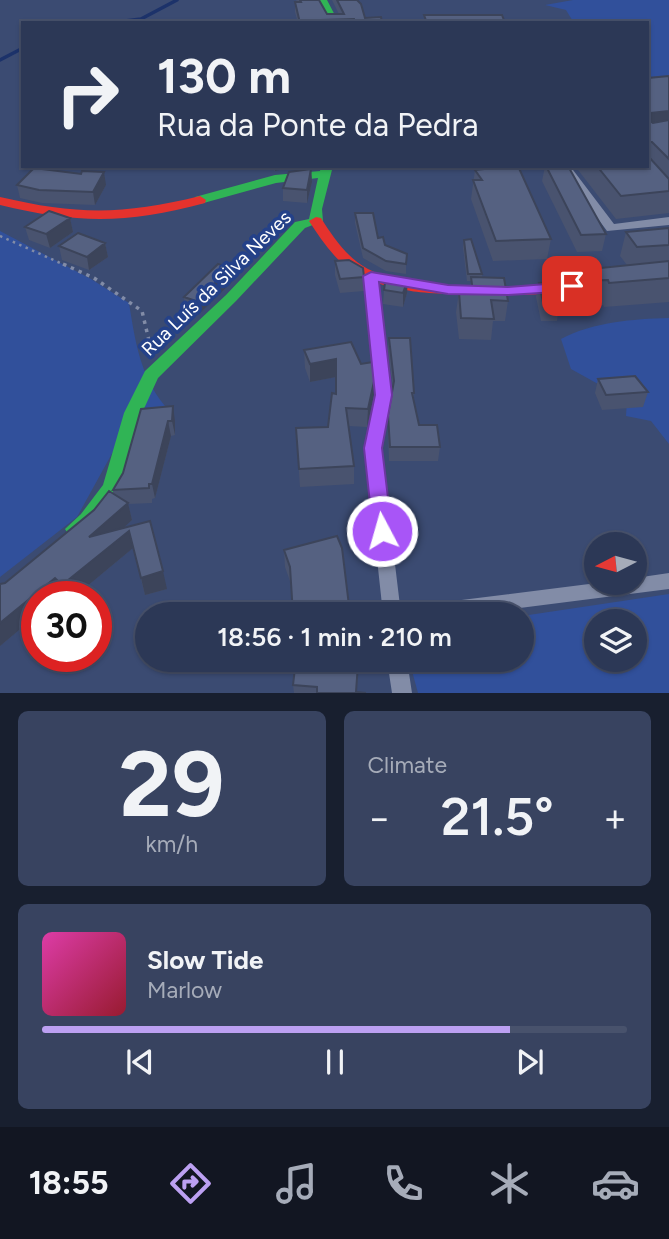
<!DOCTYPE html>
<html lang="en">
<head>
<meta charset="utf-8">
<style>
  :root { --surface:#2c3856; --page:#384360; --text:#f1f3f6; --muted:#a6acb9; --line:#48526c; --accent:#bca0f2 }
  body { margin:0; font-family:Figtree,sans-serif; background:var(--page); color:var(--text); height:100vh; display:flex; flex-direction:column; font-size:26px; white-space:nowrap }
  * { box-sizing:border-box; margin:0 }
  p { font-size:23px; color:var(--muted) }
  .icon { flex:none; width:38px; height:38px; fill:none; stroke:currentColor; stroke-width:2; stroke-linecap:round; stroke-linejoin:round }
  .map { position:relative; height:693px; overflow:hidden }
  .side { display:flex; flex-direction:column; gap:18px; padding:18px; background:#181f2f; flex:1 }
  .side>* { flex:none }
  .guide { position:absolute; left:21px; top:21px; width:628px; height:147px; border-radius:0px; box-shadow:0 2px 5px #0004,0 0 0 2px var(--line); background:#2c3856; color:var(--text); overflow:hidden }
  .needle { width:46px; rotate:264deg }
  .tools { position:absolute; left:584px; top:532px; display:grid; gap:14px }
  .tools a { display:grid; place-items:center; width:63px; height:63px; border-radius:50%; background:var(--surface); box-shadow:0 2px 5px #0004,0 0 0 2px var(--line); font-size:35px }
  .speed { position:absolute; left:21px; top:581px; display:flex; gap:14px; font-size:35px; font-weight:700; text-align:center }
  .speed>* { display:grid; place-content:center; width:91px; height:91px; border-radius:50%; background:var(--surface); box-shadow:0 2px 5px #0004,0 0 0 2px var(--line); line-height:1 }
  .speed .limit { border:10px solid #d22; background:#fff; color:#111 }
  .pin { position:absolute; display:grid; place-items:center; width:60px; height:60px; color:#fff; margin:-30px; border-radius:14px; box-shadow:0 4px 10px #0006 }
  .me { position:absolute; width:77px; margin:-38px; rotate:354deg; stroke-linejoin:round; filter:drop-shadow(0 0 5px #0008) }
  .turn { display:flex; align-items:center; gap:24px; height:147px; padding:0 21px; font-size:32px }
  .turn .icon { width:91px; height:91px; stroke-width:2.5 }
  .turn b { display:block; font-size:49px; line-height:60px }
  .big { font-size:52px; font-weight:600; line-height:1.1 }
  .side .widget { flex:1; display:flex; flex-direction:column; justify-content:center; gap:10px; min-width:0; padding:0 24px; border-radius:10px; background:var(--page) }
  .side .dial { align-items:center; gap:0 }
  .dial b { font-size:91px; line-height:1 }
  .song { display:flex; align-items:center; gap:21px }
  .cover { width:84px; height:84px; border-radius:10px; background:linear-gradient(135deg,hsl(320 70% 55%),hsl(350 70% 35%)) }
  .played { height:7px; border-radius:4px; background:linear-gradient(90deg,var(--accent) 80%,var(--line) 80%) }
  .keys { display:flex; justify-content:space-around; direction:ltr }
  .heat { display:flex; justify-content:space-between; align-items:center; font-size:38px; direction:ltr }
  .side .tiles { flex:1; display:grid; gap:18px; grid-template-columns:1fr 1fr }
  .widget:last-child { grid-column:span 2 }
  .trip { position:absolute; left:135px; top:602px; width:399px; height:70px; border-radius:35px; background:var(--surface); box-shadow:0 2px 5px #0004,0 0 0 2px var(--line); font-weight:600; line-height:70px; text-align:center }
  .dock { display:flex; height:112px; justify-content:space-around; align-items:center; background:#121622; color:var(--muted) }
  .dock .icon { width:49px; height:49px }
  .dock .on { color:var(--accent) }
  .dock b { font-size:32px; color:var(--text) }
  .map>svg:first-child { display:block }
</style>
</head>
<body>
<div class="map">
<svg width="669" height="693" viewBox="0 0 669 693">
  <rect width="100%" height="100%" fill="#3b4b72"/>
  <path fill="#31509b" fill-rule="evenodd" d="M573,0H669V93L648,78V23H574L566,10L545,5Z
    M0,231L91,279L129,303C135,340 140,376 165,406L144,417L120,439L77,517L0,577Z
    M669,318V444L651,421L626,416L627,400L571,369L561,339C593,322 633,319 669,318Z
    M669,594V693H418L409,660H522V616ZM597,621H635V660H597Z"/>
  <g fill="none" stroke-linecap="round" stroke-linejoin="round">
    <path stroke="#1c326a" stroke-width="3.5" d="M109,23L141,19L177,0
      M0,60L23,48"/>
    <path stroke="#828ca7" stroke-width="2.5" stroke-dasharray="2.5 4.5" stroke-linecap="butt" d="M0,236L67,266"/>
    <path stroke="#828ca7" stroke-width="3.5" stroke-dasharray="3.5 5" stroke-linecap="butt" d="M63,264L94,278L142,311L150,345L155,350"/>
    <path fill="#828ca7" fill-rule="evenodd" d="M559,166H570L614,224L669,217V225L607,231Z
      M371,272L377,276L391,395L381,448L401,614H383L365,448L377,395L365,276Z
      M669,573V589L473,614H404L406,608L413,606L597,583H635V578Z
      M387,660H407L412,693H392Z"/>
    <path fill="#30b455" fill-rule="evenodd" d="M319,0H327L339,23H330Z
      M321,166H333L322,209L323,221L305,228L236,301L158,378L142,413L119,492L95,524L82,534L75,537L68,534L65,529L81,514L103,485L124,413L145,371L226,295L295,222L309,219L318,178L276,183L200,204L194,200L195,197L275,175L320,171Z"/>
    <path fill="#e5322d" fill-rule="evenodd" d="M200,196L206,200L205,203C127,224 78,224 0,205V197C77,215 123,215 200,196Z
      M316,217L321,218C333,237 347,258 368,269C424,299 533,286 596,280L603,284C587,299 439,296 411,291C394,288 376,284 360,276C338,265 322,241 309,221Z"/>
  </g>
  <path fill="#49536f" d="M296,0H319L327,14H339L332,0H357L365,18L382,23H298L295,12V2H297Z
    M669,76V213L616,219L575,166H648V142Z
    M266,166H295L275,171Z
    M545,166H568L606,234L602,251L577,252L542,181Z
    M311,169L312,182L307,203L283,201V188Z
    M475,170L551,239L547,259L493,261L471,199Z
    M81,174L106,185L95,205L42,203L20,198L17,185Z
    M355,213L385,245L406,264V274L386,271L363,258L355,223Z
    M70,218L73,232L50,248L29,240L25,227Z
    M669,228V302L604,307L603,305L571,306L566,295L570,276L557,278L552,267L553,260L591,268V269L627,265L620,256L626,232Z
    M464,240L482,274V277L508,301L505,321H493L491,340L459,339L456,312L459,292H470L471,281H467L463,247Z
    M105,243L108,257L89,270L62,260L59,246Z
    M335,261L364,277V291L340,293L335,275Z
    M232,282L198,315L185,311L184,297Z
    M539,283L559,307L557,321H541L536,297Z
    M384,290L407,293L403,307L383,304Z
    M389,338L414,393L413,401L419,425L440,447L438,461H389L388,428V415L393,389L388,351Z
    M304,350L374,395L367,427L349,426L354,466V484L300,487L296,428L328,427L336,393V377L310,382L305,368Z
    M598,379L648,392L643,407L602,410L595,393Z
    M141,409L175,421V435L171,436L155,498L152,499V503L128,504L132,520L123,528L167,589L145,595L133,548L74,597H62L60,596L59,597H37V615L0,646L5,583L113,494V490L123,473Z
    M284,550L350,614L291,584L285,567Z
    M356,664H358L357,692L365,693H294L293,685Z"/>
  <path fill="#3c445a" d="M669,111V131L648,134L651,113Z
    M275,166H295L275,171Z
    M311,169L312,182L307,203V190Z
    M104,172L106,185L95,205L93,192Z
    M70,218L73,232L50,248L46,234Z
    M105,243L108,257L89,270L87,257Z
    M231,268L232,282L198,315L196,301Z
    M408,279L407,293L403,307V293Z
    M336,359V377L310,382V364Z
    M375,377L374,395L367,427L368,409Z
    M173,406L175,421V435L172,421Z
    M168,421L171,436L155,498L152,484Z
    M128,503L132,520L94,555L89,537Z
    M129,531L133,548L74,597H66L62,585Z
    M163,571L167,589L145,595L141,578Z
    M55,578L60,596L59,597H37V615L0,646V623Z"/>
  <path fill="#556181" stroke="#3c445a" stroke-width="2" d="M300,0H319L327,14H344L337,0H357L361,4L365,18L381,17L382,23H355L354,19L321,20V23H300L295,2H301Z
    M424,15H502L505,23H427Z
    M669,76V111L651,113L650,121L653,123L669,120V159L652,142H648V78Z
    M648,156L669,179V191L621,196L597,166H648Z
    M513,166H518L551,239L496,241L473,180H482L475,170Z
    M546,166H568L606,234L581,235Z
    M34,168L81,174L82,171L104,172L93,192L39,190L17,185Z
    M311,169L307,190L283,188L289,172Z
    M49,211L70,218L46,234L25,227Z
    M355,213H373L378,238L383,237L385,245L407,254L406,264L386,261L363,248Z
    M669,228V245L637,247L626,232Z
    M78,233L105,243L87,257L59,246Z
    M471,239L482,274H468L464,240Z
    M586,258L591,268L559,271L553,260Z
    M349,260L363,268L364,277L340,279L335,261Z
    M669,261V278L609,283L608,280L576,281L571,271Z
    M218,264L231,268L196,301L184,297Z
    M386,275L408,279L403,293L384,290Z
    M471,277L504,278L508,301L491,300L494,319L461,318L459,292H473Z
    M554,282L559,307H544L539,283Z
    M389,338H410L414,393H412L419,425H437L440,447H390L388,415L394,381Z
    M351,342L361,364L373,362L375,377L368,409L346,408L354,466L299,469L296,428L328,427L332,393L336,394V359L310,364L304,350Z
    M635,376L648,392L606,395L598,379Z
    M173,406L172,421H168L152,484H149V488L113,490L123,473L141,409Z
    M109,491L128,503L89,537L150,521L163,571L141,578L129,531L62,585L55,578L0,623V584L5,583L94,510Z
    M337,536L342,548L350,614H293L290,567L284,550Z
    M296,660H356V664H358L356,692L366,693H317V687L293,685Z"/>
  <path fill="#a855f7" stroke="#6d37a1" stroke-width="2" d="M371,272L448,285L508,287L572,282L580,286L572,291L508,295L448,294L379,282L392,395L382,448L392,531L389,537L382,539L375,537L373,531L364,448L375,395L363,276Z"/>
  <g text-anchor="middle" stroke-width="7" stroke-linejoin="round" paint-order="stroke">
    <g font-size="19" fill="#fff" stroke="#244189">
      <text transform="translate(216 283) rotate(-44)" y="7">Rua Luís da Silva Neves</text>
    </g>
  </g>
</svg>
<div class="tools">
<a><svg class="needle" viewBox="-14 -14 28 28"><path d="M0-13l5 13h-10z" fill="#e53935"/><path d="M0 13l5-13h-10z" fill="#a6acb9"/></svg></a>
<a><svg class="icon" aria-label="layers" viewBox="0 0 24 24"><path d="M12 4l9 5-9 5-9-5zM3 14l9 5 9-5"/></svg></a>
</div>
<div class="speed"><div class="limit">30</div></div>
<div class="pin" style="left:572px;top:286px;background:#d93025"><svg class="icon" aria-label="arrive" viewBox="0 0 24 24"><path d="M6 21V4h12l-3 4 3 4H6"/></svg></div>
<svg class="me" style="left:382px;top:531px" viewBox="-20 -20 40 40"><circle r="17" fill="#a855f7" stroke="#fff" stroke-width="3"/><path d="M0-11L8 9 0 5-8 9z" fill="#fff"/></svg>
<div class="trip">18:56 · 1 min · 210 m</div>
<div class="guide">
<div class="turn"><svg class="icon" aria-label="right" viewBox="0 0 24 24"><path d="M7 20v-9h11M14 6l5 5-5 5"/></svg><div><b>130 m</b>Rua da Ponte da Pedra</div></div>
</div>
</div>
<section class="side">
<div class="tiles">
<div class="widget dial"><b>29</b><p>km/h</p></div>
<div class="widget"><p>Climate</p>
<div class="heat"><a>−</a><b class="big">21.5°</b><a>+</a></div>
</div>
<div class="widget">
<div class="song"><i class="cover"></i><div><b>Slow Tide</b><p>Marlow</p></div></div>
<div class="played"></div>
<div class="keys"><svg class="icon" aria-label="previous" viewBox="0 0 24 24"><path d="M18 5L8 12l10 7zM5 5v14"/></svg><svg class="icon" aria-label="pause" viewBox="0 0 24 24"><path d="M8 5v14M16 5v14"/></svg><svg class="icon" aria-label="next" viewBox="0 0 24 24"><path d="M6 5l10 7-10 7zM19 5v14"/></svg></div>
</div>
</div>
</section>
<nav class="dock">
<b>18:55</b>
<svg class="icon on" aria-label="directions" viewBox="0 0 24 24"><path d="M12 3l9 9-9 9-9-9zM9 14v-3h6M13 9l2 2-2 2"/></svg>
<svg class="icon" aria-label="music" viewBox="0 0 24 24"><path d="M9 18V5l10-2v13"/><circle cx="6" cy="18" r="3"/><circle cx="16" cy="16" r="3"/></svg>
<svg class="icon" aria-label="phone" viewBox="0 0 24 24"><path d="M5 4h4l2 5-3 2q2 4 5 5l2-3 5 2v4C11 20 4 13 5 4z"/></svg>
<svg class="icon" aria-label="climate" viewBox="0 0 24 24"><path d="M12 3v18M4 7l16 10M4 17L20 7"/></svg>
<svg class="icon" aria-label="car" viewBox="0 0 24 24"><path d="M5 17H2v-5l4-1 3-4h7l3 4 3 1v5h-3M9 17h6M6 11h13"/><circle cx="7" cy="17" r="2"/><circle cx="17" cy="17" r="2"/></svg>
</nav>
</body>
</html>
